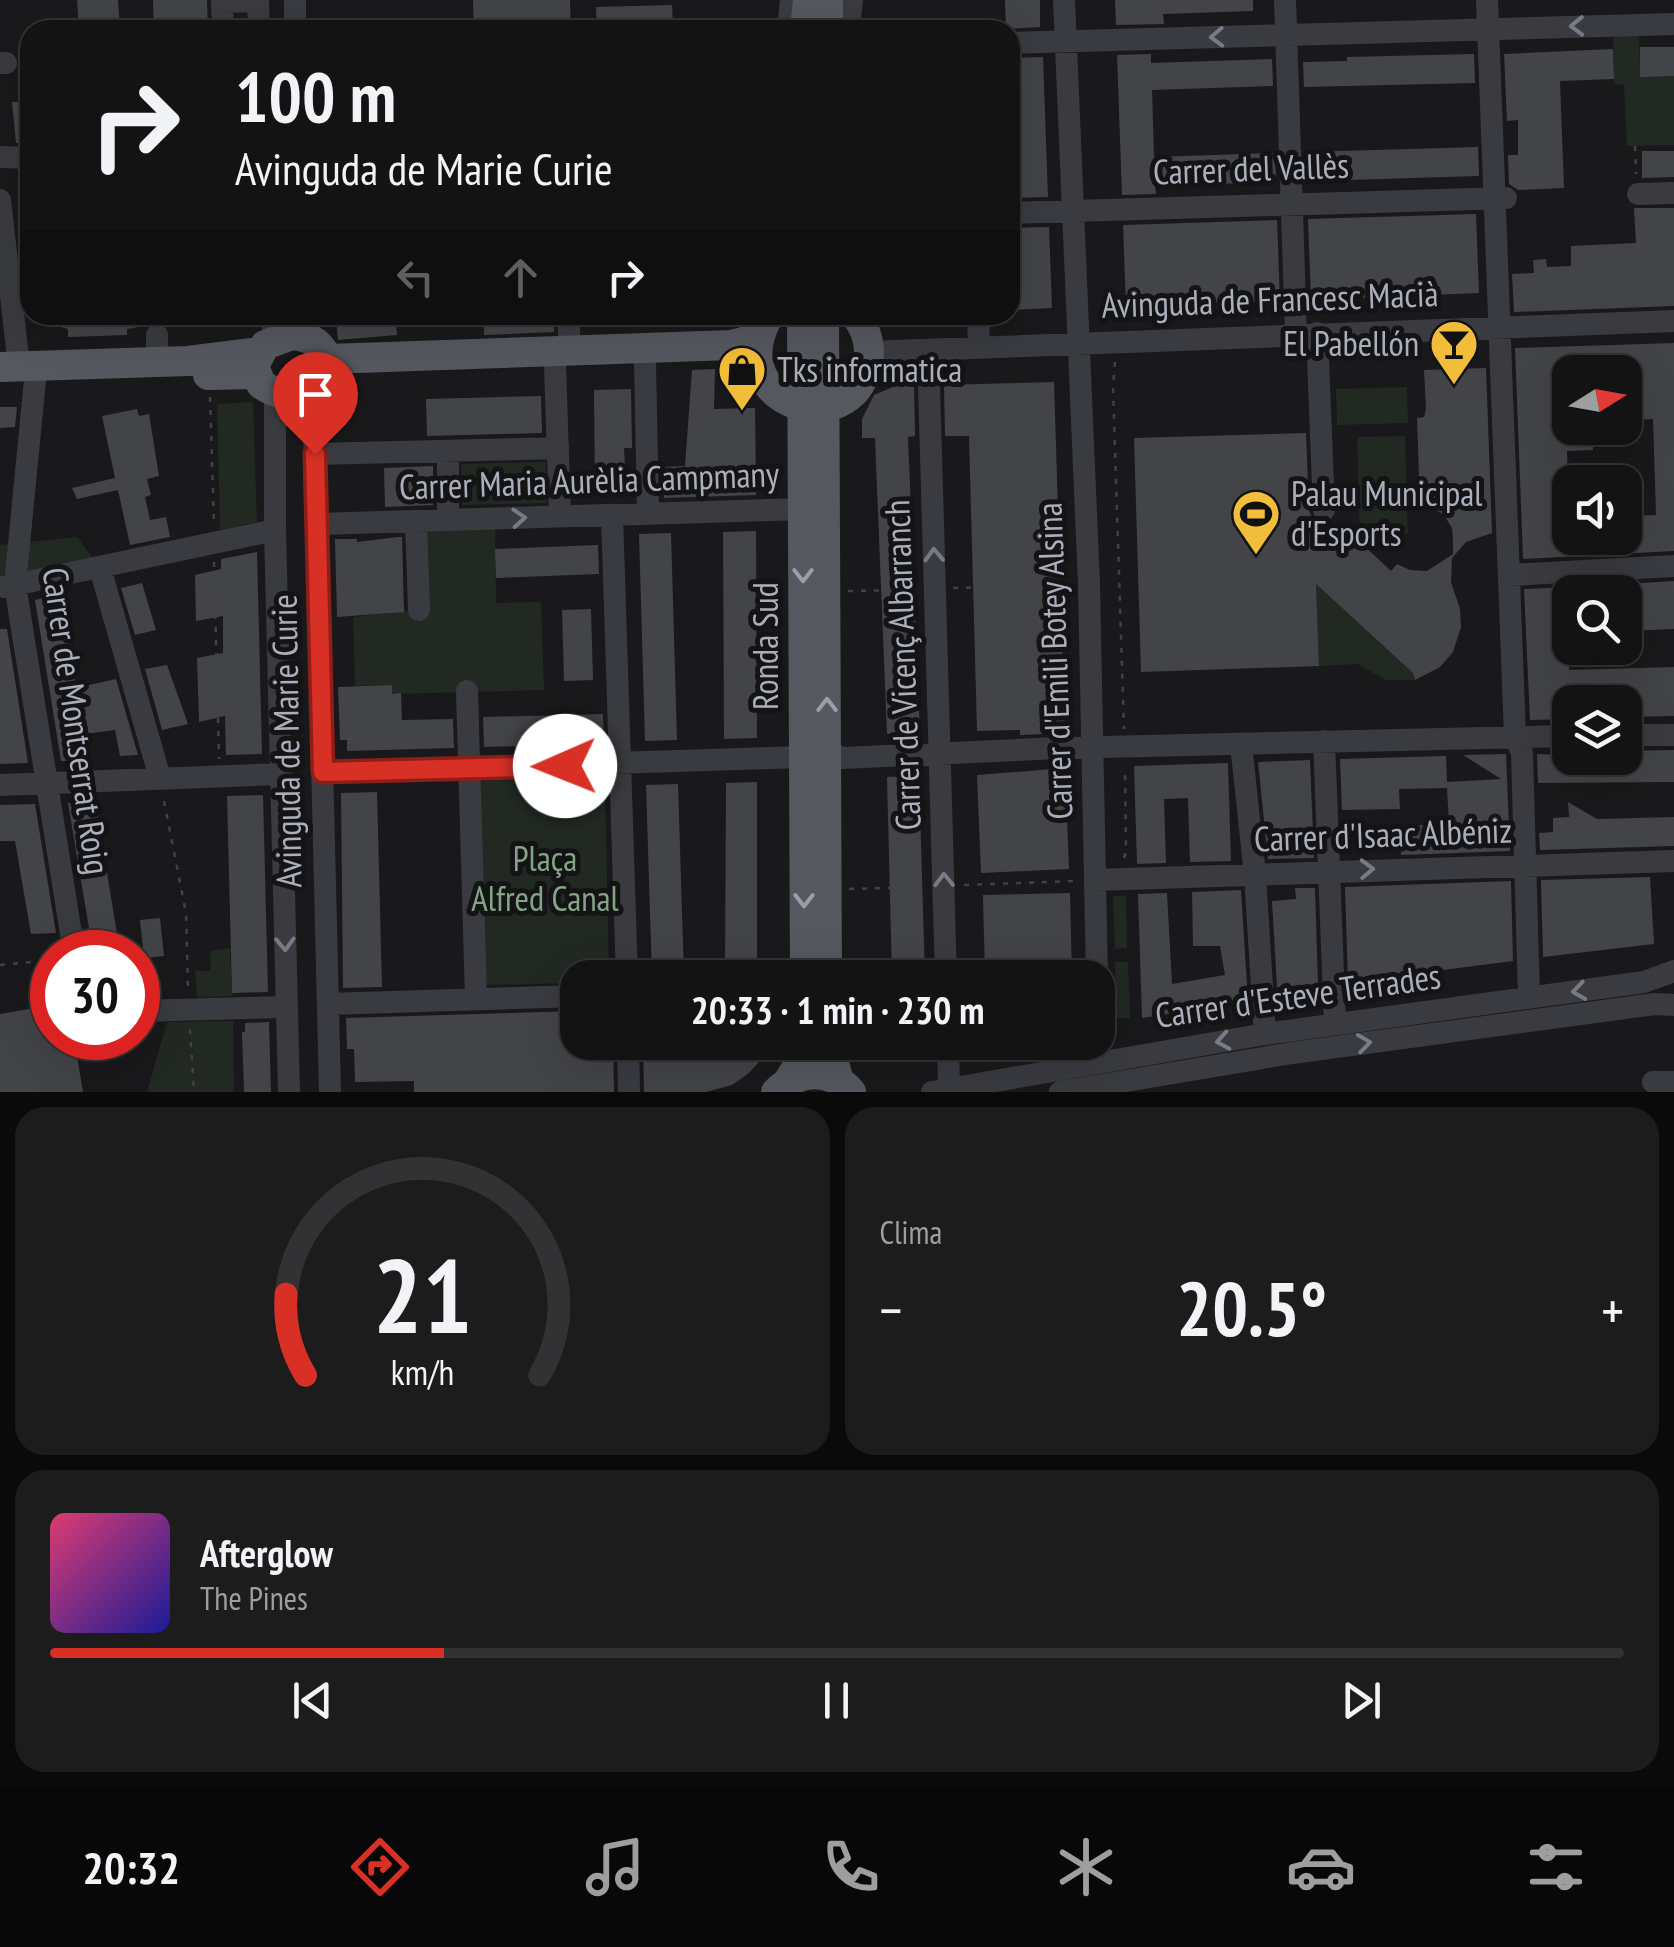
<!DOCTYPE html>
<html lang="es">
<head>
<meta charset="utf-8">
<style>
  :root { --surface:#131314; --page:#1c1c1d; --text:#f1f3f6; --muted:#9d9ea0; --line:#323234; --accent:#d93025 }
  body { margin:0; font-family:"PT Sans Narrow",sans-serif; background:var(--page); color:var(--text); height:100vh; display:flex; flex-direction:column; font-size:38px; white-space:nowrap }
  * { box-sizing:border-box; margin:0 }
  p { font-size:32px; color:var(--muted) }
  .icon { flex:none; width:55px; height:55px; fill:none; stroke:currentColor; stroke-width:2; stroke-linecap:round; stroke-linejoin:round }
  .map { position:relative; height:1092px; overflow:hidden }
  .drawer { display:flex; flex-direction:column; gap:15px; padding:15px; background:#0a0a0b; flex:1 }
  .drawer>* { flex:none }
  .banner { position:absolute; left:20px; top:20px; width:1000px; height:305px; border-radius:30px; box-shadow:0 10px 40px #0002,0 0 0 2px var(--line); background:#131314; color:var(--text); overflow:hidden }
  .needle { width:65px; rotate:79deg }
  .tools { position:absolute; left:1552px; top:355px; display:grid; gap:20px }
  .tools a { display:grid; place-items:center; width:90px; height:90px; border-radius:20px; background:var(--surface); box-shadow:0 10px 40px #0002,0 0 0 2px var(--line); font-size:50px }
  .speed { position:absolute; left:30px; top:930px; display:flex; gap:20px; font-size:50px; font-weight:700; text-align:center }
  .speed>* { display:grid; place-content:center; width:130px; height:130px; border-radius:50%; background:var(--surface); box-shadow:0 10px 40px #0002,0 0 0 2px var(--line); line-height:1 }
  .speed .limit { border:15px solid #d22; background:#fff; color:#111 }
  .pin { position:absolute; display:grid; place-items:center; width:85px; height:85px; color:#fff; margin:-102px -42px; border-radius:50% 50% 50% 0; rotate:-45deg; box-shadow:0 0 10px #0007 }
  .pin .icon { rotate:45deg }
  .me { position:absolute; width:110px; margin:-55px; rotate:269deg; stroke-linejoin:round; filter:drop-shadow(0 0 8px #0008) }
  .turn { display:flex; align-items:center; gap:35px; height:210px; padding:0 50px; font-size:45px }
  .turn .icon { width:130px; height:130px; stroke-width:2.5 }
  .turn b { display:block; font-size:70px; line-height:85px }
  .lanes { display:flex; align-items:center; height:95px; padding:0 50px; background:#0003; justify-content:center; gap:50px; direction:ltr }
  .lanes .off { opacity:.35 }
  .big { font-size:75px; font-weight:800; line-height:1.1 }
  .drawer .tile { flex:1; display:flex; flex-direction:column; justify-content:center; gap:15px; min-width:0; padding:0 35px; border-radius:30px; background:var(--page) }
  .drawer .dial { align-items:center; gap:0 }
  .dial svg { height:260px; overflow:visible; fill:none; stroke:var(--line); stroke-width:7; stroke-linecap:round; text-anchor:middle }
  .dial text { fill:var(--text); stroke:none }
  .song { display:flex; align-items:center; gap:30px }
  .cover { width:120px; height:120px; border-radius:15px; background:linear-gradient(135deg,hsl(340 70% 55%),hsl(240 70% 35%)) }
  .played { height:10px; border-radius:5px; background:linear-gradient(90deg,var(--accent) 25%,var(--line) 25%) }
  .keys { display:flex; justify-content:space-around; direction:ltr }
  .heat { display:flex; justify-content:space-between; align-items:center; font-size:55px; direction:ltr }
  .drawer .tiles { flex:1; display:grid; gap:15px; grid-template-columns:1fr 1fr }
  .tile:last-child { grid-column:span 2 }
  .trip { position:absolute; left:560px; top:960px; width:555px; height:100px; border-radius:30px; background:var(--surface); box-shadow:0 10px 40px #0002,0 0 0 2px var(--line); font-weight:800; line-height:100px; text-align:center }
  .tab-bar { display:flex; height:160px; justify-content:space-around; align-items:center; background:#080808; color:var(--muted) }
  .tab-bar .icon { width:70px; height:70px }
  .tab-bar .active { color:var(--accent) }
  .tab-bar b { font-size:45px; color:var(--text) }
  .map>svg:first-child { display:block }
</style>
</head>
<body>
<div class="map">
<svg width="1674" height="1092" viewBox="0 0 1674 1092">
  <rect width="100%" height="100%" fill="#19191b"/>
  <path fill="#212922" d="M1639,24L1640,76H1674V145L1627,146L1624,85L1615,84L1614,79L1613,25Z
    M1407,387L1408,423L1337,425L1336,389Z
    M253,402L257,522L220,530L217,404Z
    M1405,436L1408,533L1360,535L1357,437Z
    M546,462L547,503L462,505L461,464Z
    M495,519L496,603L541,602L544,690L392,694L391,685L355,686L353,617L426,609L423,521Z
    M77,537L100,568L0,587V545Z
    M1316,584L1413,673L1415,680H1386L1358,664L1319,666Z
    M605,778L609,977L578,978L577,983L485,985L480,781Z
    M1113,896H1126L1127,948L1115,949Z
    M230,948L232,996L197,997L195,971H211L210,951Z
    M1115,962H1128L1130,1018H1117Z
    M233,1021L234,1092H147L167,1022Z"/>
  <path fill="#434448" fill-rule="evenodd" d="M77,0H118L120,30H79Z
    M153,0H207L208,30H154Z
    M473,0H570L571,30H474Z
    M1005,0H1040V27L1006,29Z
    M1115,0H1253V11L1163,14L1164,24L1116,25Z
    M672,5L673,27L597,29L596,7Z
    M1640,47H1674V76L1640,77Z
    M1613,49L1614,79L1560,81L1564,188L1518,190L1509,184L1508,155H1518V120L1507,121L1504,54Z
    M1151,54V63L1272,59L1273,86L1152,90L1154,157L1275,153L1276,182L1155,186L1156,194L1122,195L1117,55Z
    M1474,54L1475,83L1304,87L1303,62L1347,61V57Z
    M1043,57L1048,197L1014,198L1010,58Z
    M12,102H30V143H16Z
    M1478,147L1479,176L1316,181V177H1308L1307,152Z
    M1642,151H1674V177L1642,178Z
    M1634,208H1674V306L1514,312L1512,274L1534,273L1533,260L1546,259L1547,267L1571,266V246L1636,243Z
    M1476,214L1479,293L1311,300L1308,219Z
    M1277,220L1280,301L1126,306L1123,225Z
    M1049,227L1052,308L1010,310V228Z
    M32,315H145V326L127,329V335L68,337V329L32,319Z
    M395,315L397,335L338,340L336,317Z
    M484,315H554V332L484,335Z
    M1674,343V551L1523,559L1515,348ZM1570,372H1625V421L1653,419L1656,515L1625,516V538H1570L1567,451L1593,450V428H1570Z
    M1486,368L1492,533L1466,542L1452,558L1451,582L1460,609L1461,627L1453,652L1440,667L1415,680L1413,673L1316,584L1319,666L1141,672L1134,438L1306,433L1309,511L1314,521L1315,534L1329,535L1337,541L1358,540L1391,571L1397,564L1410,570L1427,571L1453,554V539L1452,528L1444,515L1432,507L1420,504L1417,418L1424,417L1426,409L1424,370Z
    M715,369L714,409L755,408L756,495L664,498L663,467L685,466L692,370Z
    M1054,382L1065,733L1020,735V730L977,731L969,436H945L944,385Z
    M895,386H914L915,436L908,437L920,733L887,734L875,438H862V419L874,395Z
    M631,389L632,448H624L626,489L595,492L594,390Z
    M541,396L542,433L427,436L426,399Z
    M0,407H17L15,427L0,428Z
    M137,409L139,416L149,414L159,476L147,479L151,495L145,497L150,520L166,517L170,537L130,545L118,490L77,499L72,488L115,478L102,416Z
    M433,466V505L385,507L384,468Z
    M756,531L757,738L724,739L723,532Z
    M671,533L677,740L645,741L639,534Z
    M398,537H402L404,612L337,617L335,539H357V542Z
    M598,545L599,574L496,578L495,549Z
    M257,552L262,754L226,755L225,716L199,722L197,658L223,653V616L196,621L195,575L221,569V559Z
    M1674,581V629L1625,631V584Z
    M142,583L156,630L135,635L121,588Z
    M1570,587L1569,670L1674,667V716L1625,717V702H1570V719L1530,720L1524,589Z
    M61,594L76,688L116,679L138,755L120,756L115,730L84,734L86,761H61L35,600Z
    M591,609L593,680L564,681L562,610Z
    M0,629H7L28,763L0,764Z
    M167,665L188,724L162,730L145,669Z
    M392,685V694L401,693L402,720L453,719L454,748L347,751V740H340L338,687Z
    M603,714L604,744L484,747L483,717Z
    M1674,750V782L1538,783L1537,754L1625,758V751Z
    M1506,754L1510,851L1401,855L1400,826L1449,824L1447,788L1399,789L1400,809L1342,810L1340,759L1446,756L1447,782L1501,779L1463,755Z
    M1310,760L1314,858L1268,859L1258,762Z
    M1228,763L1231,861L1190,862L1188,798L1164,799L1166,863L1137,864L1134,766Z
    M1065,768L1069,869L981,873L977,775Z
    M919,776L925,978H892L887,777Z
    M757,782V974L725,975L726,783Z
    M678,784L684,976L652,977L646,785Z
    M377,792L382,987L343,988L341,793Z
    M263,795L268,992L232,993L227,796Z
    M95,801L97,812L120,952H93L68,803Z
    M1568,802L1597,819L1674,817V846L1540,850L1539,833L1553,832V818L1569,817Z
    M35,804L56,933L31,934L15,841H0V805Z
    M1650,877L1654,944L1543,957L1541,880Z
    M1511,881L1513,961L1348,982L1345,887Z
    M1295,888H1315L1318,984L1277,987L1272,901L1296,899Z
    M1241,890L1248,1001L1142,1018L1138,894L1167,893L1172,984L1225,975L1220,946H1193L1192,892Z
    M1070,893L1072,978H985L983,895Z
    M160,918L164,956L144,958L140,920Z
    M52,1005V1038H74L83,1092H0V1014Z
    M578,1011V1042H613L614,1092H414V1081L355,1082L354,1049H347L346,1018Z
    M269,1022L271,1092H244L242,1032H245V1023Z
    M643,1042H764L759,1062L749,1073L732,1085L706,1092H644Z"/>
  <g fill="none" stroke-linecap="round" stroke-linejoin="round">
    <path stroke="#404247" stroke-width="2.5" stroke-dasharray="5 8" stroke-linecap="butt" d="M1635,146L1636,174
      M1115,362L1113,387L1124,729
      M210,397L214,524
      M214,562L219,759
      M953,588L1070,585
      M848,591L915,590
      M164,801L186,913L188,991
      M1124,858L1126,852L1125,767
      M964,885L1076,881
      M849,889L926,887
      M0,965L52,960
      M190,1029L194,1092"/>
    <path stroke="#3a3b40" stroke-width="22" d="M222,0L223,30
      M258,0L259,30
      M295,0V30
      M1064,0L1089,584L1097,978
      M1285,0L1296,334
      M1487,0L1515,736L1522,753L1529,998
      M222,2L258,1
      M788,30L791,0
      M849,30L852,0
      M1010,43L1674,24
      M0,63H6
      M0,157L30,158
      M1638,194L1674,193
      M0,200L19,366
      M1010,213L1506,198
      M273,315V339
      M308,315L309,338
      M978,315L979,347
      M1317,333L1324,510
      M157,335V362
      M928,350L946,978
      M569,351V315
      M869,352L1674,321
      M645,362L648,514
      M555,365L560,515
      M35,380L15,585L74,952
      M313,389L330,1092
      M275,392V530L289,1092
      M448,451V520
      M315,454L558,448
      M612,515L627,978
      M416,521L419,610
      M317,524L803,509
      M100,568L160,778
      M1510,575L1674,566
      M4,587L275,530
      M467,691L476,998
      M1625,735H1674
      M1324,741L1335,1024
      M1241,744L1255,875L1265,1034
      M827,751L842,758L1060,748L1570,736
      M323,772L803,757
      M0,785L280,774
      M1095,880L1674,861
      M328,1004L578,996
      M138,1011L286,1007
      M1098,1027V1062
      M628,1042L629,1092
      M948,1042L949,1090
      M1653,1082H1674
      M932,1092L1265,1034L1644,982L1674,971
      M1060,1092L1292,1053L1655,1004L1674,1005"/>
    <path stroke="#56585f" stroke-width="30" d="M805,30L808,0
      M828,30V0
      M802,315L805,978
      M824,315L827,978
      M766,321C724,404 849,443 867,366C872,348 867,329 855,315
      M292,335C316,337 330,350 327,374C312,396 282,400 261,384L254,366L265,345Z
      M328,359L731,345L747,341L766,321
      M0,367L188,361L259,352
      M208,375L256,374
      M828,1042L839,1081
      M789,1080L806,1052V1042
      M776,1092C798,1070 830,1067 851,1092"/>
  </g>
  <defs><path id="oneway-chevron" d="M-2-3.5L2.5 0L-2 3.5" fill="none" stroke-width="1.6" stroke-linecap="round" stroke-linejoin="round" transform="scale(2.5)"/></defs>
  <g stroke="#787b84">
    <use href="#oneway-chevron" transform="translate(1577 26) rotate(179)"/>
    <use href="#oneway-chevron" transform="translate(1217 37) rotate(178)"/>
    <use href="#oneway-chevron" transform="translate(519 518) rotate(-4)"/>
    <use href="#oneway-chevron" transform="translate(934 555) rotate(-92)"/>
    <use href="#oneway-chevron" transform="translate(1367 869) rotate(-2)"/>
    <use href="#oneway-chevron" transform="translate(944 880) rotate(-91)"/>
    <use href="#oneway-chevron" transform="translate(285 944) rotate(88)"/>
    <use href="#oneway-chevron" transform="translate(1579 991) rotate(172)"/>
    <use href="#oneway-chevron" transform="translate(1223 1041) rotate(170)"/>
    <use href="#oneway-chevron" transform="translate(1364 1043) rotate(-8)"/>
  </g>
  <g stroke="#9a9ea9">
    <use href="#oneway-chevron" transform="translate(803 575) rotate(90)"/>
    <use href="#oneway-chevron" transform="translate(827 705) rotate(-90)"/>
    <use href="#oneway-chevron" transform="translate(804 900) rotate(90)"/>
  </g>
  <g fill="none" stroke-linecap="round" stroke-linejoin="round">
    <g stroke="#8d1f18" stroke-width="25">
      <path id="route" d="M315,454L323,772L565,766"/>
    </g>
    <use href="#route" stroke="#d93025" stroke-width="18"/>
  </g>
  <defs>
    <g id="bar-pin" transform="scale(2.5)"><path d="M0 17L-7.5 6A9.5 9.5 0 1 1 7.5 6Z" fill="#f2bd3a" stroke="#141416"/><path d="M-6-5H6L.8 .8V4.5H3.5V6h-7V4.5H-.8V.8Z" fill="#111"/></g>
    <g id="shop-pin" transform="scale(2.5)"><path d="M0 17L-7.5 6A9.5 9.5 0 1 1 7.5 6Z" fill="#f2bd3a" stroke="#141416"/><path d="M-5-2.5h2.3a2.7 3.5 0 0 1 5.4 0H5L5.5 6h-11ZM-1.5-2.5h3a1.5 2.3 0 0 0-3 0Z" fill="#111"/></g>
    <g id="stadium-pin" transform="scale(2.5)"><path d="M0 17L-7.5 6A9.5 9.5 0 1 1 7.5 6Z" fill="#f2bd3a" stroke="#141416"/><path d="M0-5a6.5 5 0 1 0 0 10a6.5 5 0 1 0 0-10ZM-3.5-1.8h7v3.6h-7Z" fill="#111"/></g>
  </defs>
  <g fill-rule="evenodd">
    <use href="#bar-pin" x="1454" y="344"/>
    <use href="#shop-pin" x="742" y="370"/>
    <use href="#stadium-pin" x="1256" y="514"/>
  </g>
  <g text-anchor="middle" stroke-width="10" stroke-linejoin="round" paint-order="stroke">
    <g font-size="35" fill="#abafbb" stroke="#141416">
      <text transform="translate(1251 169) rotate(-2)" y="12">Carrer del Vallès</text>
      <text transform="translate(1270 300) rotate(-2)" y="12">Avinguda de Francesc Macià</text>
      <text transform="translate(589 481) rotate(-2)" y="12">Carrer Maria Aurèlia Campmany</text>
      <text transform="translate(766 646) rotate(-90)" y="12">Ronda Sud</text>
      <text transform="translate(1055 661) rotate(-92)" y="12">Carrer d'Emili Botey Alsina</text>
      <text transform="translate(903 665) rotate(-92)" y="12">Carrer de Vicenç Albarranch</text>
      <text transform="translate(76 721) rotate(82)" y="12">Carrer de Montserrat Roig</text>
      <text transform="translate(287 741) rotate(-91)" y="12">Avinguda de Marie Curie</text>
      <text transform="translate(1383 835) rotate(-2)" y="12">Carrer d'Isaac Albéniz</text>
      <text transform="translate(1298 996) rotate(-8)" y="12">Carrer d'Esteve Terrades</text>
    </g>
    <g font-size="35" fill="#abafbb" stroke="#141416" text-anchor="start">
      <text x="1419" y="356" text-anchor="end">El Pabellón</text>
      <text x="777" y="382">Tks informatica</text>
      <text x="1291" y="506">Palau Municipal<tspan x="1291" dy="40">d'Esports</tspan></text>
    </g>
    <g font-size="35" fill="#83a586" stroke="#141416">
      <text x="545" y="871">Plaça<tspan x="545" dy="40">Alfred Canal</tspan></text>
    </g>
  </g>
</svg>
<div class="tools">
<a><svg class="needle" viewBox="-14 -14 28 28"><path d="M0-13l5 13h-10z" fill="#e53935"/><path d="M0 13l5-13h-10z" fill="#9d9ea0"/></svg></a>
<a><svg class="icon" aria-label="sound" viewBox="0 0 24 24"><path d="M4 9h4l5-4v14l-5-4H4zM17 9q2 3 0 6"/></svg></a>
<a><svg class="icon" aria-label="search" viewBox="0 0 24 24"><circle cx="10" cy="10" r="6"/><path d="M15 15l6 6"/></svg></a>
<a><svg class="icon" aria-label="layers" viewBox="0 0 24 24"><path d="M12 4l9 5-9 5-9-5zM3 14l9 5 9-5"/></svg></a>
</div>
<div class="speed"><div class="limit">30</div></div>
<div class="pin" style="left:315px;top:454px;background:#d93025"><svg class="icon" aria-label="arrive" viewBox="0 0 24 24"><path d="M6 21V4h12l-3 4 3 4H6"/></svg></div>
<svg class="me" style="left:565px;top:766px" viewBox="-20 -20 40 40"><circle r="19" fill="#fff"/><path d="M0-13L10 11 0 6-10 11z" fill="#d93025"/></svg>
<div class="trip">20:33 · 1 min · 230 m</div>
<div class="banner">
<div class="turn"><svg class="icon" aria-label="right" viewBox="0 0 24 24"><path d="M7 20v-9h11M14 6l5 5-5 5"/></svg><div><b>100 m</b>Avinguda de Marie Curie</div></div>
<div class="lanes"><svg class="icon off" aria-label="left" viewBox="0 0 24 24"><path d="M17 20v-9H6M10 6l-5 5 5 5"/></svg><svg class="icon off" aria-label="ahead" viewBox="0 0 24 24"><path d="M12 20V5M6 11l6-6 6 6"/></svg><svg class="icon" aria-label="right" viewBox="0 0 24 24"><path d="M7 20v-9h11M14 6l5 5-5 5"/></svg></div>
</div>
</div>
<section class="drawer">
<div class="tiles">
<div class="tile dial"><svg viewBox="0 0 100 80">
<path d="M14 69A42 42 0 1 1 86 69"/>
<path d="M14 69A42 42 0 0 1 8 44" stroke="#d93025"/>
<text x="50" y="56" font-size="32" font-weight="700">21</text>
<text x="50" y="72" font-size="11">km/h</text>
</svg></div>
<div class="tile"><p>Clima</p>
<div class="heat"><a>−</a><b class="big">20.5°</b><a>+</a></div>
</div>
<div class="tile">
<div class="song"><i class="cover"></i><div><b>Afterglow</b><p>The Pines</p></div></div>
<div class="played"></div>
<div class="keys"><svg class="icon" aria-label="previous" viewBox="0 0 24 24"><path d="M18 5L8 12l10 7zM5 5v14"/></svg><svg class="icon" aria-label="pause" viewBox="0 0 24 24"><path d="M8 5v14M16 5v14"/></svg><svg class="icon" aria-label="next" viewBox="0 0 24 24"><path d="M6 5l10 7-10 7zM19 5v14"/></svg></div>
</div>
</div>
</section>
<nav class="tab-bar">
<b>20:32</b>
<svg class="icon active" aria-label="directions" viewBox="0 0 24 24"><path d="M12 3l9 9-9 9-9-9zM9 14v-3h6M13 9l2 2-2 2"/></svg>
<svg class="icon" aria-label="music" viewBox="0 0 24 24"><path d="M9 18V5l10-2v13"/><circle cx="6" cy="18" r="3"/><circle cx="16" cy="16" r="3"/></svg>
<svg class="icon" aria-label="phone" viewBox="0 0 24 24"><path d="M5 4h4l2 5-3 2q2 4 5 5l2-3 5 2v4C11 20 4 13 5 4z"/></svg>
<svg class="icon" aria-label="climate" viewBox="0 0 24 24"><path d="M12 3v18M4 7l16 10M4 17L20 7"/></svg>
<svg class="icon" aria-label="car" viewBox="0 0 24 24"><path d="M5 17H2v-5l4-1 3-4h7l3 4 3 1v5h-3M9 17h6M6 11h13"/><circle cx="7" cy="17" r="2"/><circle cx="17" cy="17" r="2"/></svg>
<svg class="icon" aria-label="filters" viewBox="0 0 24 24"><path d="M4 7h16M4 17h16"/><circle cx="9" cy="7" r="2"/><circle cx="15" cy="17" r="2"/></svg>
</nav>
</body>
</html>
